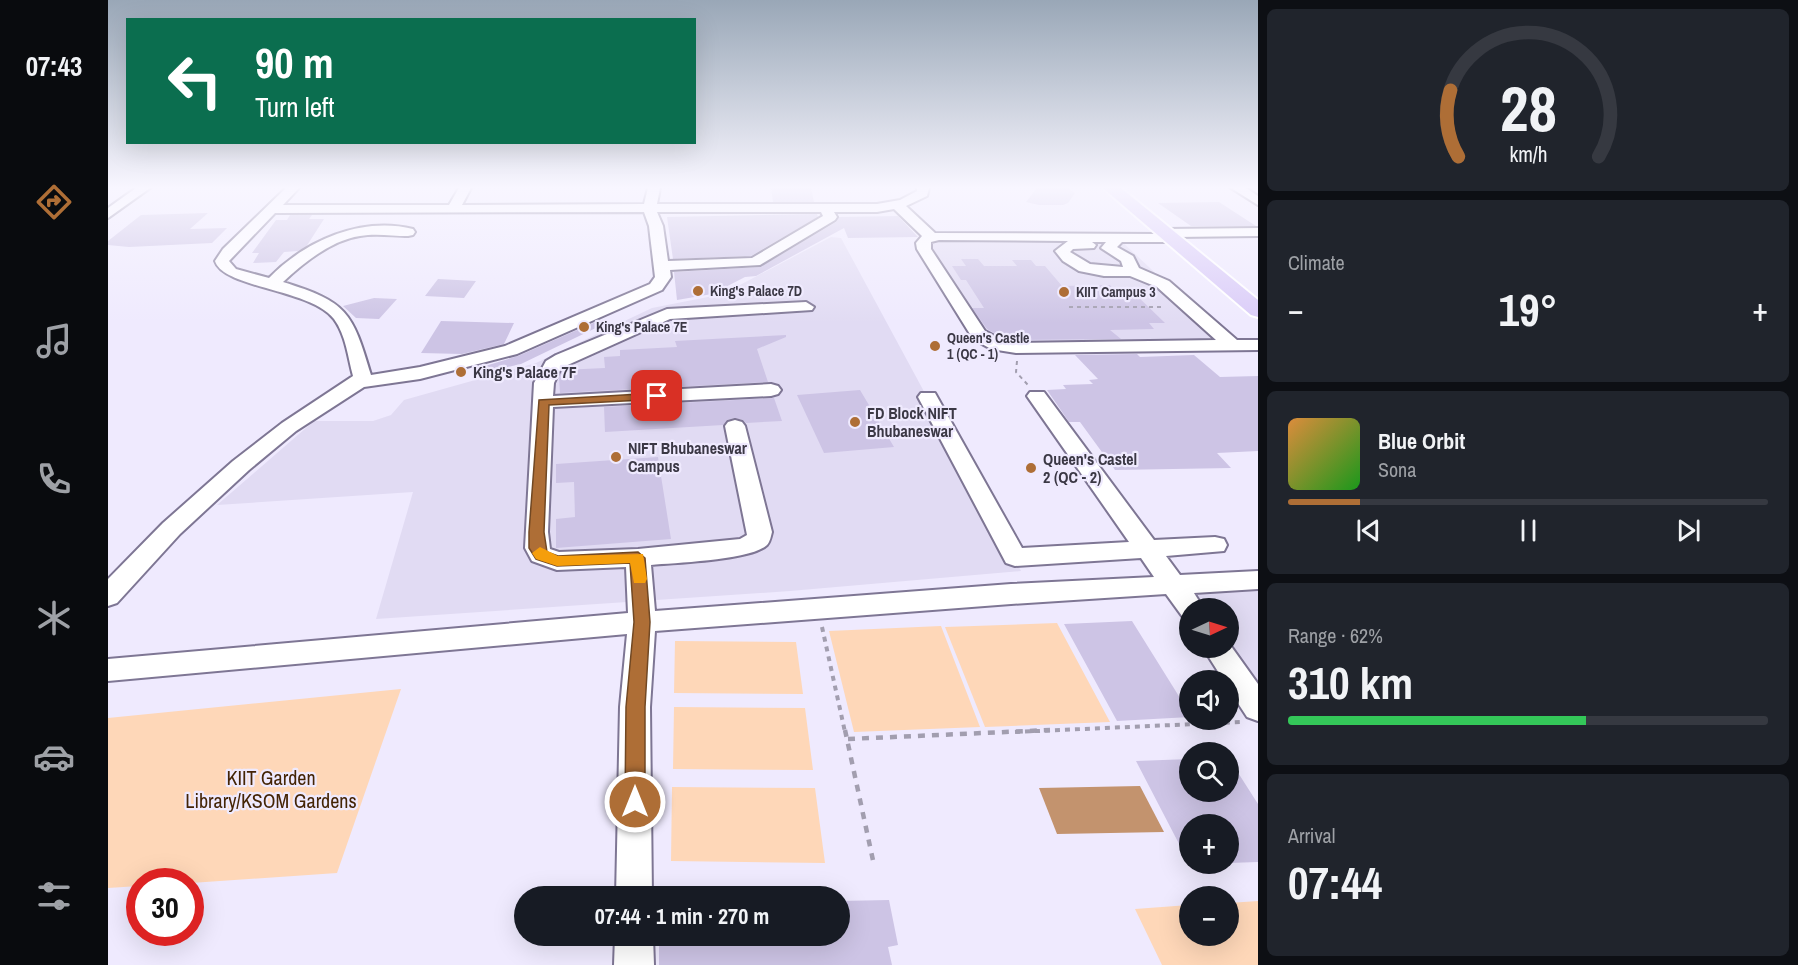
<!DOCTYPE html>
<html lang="en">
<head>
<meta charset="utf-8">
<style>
  :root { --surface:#171b24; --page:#20242c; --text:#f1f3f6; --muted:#9ea1a6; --line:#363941; --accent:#ae6e36 }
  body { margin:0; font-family:"Archivo Narrow",sans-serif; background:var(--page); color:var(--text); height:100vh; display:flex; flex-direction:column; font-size:22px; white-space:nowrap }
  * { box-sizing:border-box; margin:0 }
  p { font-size:20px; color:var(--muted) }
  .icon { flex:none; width:33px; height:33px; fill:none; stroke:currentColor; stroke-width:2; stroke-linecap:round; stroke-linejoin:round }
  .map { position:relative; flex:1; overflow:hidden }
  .details { display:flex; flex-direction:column; gap:9px; padding:9px; background:#0d0f14; width:540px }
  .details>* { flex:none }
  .banner { position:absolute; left:18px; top:18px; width:570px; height:126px; border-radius:0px; box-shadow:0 6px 24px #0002; background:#0b6e4f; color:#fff; overflow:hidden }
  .needle { width:39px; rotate:86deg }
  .controls { position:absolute; left:1071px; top:598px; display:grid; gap:12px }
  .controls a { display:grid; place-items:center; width:60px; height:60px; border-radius:50%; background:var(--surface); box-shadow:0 6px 24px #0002; font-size:30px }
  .speed { position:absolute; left:18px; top:868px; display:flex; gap:12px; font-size:30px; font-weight:700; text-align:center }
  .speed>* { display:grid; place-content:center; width:78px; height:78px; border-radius:50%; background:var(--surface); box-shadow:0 6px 24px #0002; line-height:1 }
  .speed .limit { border:9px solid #d22; background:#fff; color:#111 }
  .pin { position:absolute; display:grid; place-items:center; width:51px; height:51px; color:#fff; margin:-26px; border-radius:12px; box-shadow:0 3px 9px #0006 }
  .me { position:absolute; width:66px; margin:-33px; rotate:0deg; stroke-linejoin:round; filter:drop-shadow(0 0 4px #0008) }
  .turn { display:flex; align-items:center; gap:21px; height:126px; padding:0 30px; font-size:27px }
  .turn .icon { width:78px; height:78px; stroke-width:2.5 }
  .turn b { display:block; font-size:42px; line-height:51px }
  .big { font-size:45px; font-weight:700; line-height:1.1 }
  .details .widget { flex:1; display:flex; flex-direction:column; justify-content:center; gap:9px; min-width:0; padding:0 21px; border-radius:9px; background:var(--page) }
  .details .dial { align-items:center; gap:0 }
  .dial svg { height:156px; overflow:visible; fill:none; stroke:var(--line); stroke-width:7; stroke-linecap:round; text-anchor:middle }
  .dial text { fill:var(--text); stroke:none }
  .song { display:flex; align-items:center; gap:18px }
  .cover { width:72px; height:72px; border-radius:9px; background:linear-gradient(135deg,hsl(30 70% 55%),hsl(120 70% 35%)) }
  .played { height:6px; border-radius:3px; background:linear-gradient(90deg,var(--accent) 15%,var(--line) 15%) }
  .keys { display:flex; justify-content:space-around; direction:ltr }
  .heat { display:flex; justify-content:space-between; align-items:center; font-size:33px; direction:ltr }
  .charge { height:9px; border-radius:4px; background:linear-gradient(90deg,#34c759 62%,var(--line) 0) }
  .trip { position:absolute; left:406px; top:886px; width:336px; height:60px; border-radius:30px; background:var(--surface); box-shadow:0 6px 24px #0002; font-weight:700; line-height:60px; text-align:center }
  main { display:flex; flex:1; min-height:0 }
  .dock { display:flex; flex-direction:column; width:108px; justify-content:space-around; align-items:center; background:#090b0e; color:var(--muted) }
  .dock .icon { width:42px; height:42px }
  .dock .selected { color:var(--accent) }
  .dock b { font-size:27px; color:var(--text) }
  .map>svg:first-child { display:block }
</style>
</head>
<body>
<main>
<nav class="dock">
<b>07:43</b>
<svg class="icon selected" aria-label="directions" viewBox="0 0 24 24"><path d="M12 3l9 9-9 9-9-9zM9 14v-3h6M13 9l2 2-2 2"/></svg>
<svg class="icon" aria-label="music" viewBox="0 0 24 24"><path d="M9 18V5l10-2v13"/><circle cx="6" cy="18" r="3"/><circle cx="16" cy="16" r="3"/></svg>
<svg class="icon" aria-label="phone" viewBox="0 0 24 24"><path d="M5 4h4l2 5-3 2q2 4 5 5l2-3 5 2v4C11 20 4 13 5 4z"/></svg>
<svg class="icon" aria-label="climate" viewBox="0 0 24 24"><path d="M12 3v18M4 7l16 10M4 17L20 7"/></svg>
<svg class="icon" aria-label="car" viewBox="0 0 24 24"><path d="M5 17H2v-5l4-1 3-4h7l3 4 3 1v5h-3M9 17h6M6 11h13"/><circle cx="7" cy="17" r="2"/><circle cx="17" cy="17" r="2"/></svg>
<svg class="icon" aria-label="filters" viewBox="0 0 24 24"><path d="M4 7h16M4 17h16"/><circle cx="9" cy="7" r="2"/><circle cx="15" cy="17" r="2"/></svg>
</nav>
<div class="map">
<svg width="1150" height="965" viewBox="0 0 1150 965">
  <rect width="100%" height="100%" fill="#efeafe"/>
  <path fill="#e1dbf3" d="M723,237L733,238L913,571L682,591L268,619L305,492L109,505L206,421H265L283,415L296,400L428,363L544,308L615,294Z
    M1010,238L1125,346L908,348L881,342L816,249L818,239Z
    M1150,580V708L1120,648V609H1083L1067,587Z"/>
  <path fill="#fed7b8" d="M949,623L1002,722L877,727L837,627Z
    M833,626L872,727L746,732L721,631Z
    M567,641L688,642L695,694L566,693Z
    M293,689L229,873L83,883L32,882L31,886L0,888V718Z
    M566,707L697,708L705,770L565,769Z
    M564,787L707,788L717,863L563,861Z
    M1150,901V965H1054L1027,909L1081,905L1082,936H1120L1121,903Z"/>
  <path fill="#c3936e" d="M1032,786L1056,832L949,834L931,788Z"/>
  <path fill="#cdc4e5" d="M663,188H703L706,202H665Z
    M929,188H959L967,193L960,203L955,205H931L918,202Z
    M1111,202L1148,226H1083L1050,203Z
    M100,213L82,229L119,228L104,243L21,247L0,245V241L33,215Z
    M709,214L710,217L643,256L565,259L559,217Z
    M182,215H204L201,219H216L198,247L190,251L176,252L168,262L145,263L151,253H144L168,220H179Z
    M790,216L810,237L740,238L736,228L648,276L637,277L604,294L569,300L566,272L652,267L728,222L731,217Z
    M853,259H870L876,266H909L904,260H923L928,266H937L954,286L1002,285L1006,290L1022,289L1057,323H1041L1046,329L1002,330L1013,339L903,340L899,334H888L879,329L864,308H876L858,280H853L844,266H858Z
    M330,279L368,281L356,298L317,296Z
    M266,298L289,299L271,319L248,318L235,306Z
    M492,320L494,325L413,364L379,372L377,366L410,356Z
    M333,321L406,323L396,344L354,354L313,353Z
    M678,335V337L649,349L660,382L452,393L451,377L454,370L497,368L496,357L512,356V350L569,347L567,341Z
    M1029,354L1032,357L1086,355L1112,377L1150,376V451L1109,453L1123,468L1007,470L972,422H961L939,390L958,389L955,385L985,384L981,380L990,379L967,355Z
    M752,390L786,447L716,453L689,395Z
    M666,398L674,421L638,423L635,420L626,418L619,420L615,425L497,432L496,407Z
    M550,457L563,539L448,548V519L467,517L466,482L448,483V464Z
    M1024,621L1082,714V717L1009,721L956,624Z
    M1120,757L1150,804V862L1120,863V825H1082V865L1028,761L1082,759V792H1120Z
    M781,900L790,945L780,947L784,965H551V936H732V901Z"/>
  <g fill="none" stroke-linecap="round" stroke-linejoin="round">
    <g stroke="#7e7694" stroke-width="4">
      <path id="minor" d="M28,188H42L0,218V208Z
        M178,188H191L175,205H341L351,188H363L354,205L536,204L540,188H552L549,204H769L792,200L809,191V188H821L819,196L798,206L827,233L1050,234L1051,230L1056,229L1150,228V236L1067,237L1066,241L1061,242H1014L1009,247L1025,256L1031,268L1061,281L1129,340H1150V350L908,353L883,349L865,339L809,249L808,243L814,236L786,209L769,212H726L729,217L727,220L652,265L562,270L563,277L554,290L409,354L312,379L256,387L188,431L141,470L72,534L9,603L0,606V579L55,523L125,461L174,423L245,376C240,358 238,335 226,319C203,289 115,288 107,261L115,249ZM536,212L541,226L547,277L542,284L397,346L312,367L263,375C244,311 239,302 175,282C195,263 224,240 252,236C268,233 284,236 300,236L305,235L307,232L305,229C253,216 197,241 161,278L128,269L121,261L167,213ZM549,212H713L715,216L644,258L560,261L555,226ZM831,240L960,241L947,251L955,261L971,271L996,276H1022L1049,287L1108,340L908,343L894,340L877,331L823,249V242ZM984,242H998L993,248L1013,261L1015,267L982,264L962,252L965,249L986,248L988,245Z
        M1123,188H1138L1150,196V205Z
        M698,302L706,307L704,310L562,319L453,368L446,383L445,396L663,384L670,386L673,390L670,394L663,396L445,407L440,532L442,549L451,552L530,549L632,539L639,535L617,426L620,422L627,420L634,422L637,426L664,532C663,536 662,542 659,545C644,560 567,563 543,565L547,611L903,584L1046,577L1033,558L907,566L898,563L810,397L813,393H827L914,548L1021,542L919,396L922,392H936L1046,540L1107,537L1116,539L1119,545L1116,551L1058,556L1072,575L1150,571V589L1086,593L1096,609H1082V618L1074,616L1058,594L903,604L547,631L542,707L544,897H508L512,707L519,634L0,681V659L520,613L518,567L449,570L424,561L417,548L426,383L438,361L448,355L559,309Z
        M1120,642L1150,684V721L1139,717L1120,688V681H1116L1095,648H1120Z
        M507,936H545L546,965H506Z"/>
    </g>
    <g stroke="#fff" stroke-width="4">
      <path id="major" d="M995,188H1013L1150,300V317L1143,315Z"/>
    </g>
    <path stroke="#a29eaf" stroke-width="2" stroke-dasharray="4 4" stroke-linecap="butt" d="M961,307H1057
      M909,361L908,372L920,385"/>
    <path stroke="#a29eaf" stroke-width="4" stroke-dasharray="5 5" stroke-linecap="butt" d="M714,627L737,732
      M907,732L1133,722"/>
    <path stroke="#a29eaf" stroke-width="4.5" stroke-dasharray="7 7" stroke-linecap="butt" d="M737,730L766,865
      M740,739L942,730"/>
    <use href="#minor" fill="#fff" fill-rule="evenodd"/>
    <use href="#major" fill="#daccf8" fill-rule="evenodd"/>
  </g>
  <linearGradient id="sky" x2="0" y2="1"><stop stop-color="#99a7b7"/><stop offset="0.58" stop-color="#f8f6ff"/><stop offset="1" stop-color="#f8f6ff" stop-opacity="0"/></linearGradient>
  <rect width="1150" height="323" fill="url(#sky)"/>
  <path fill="#ae6e36" stroke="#714823" stroke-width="1.5" d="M549,393L555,396L553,399L441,405L436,532L439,552L450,556L530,552L537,558L542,622L537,707V802L534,808L527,811L520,808L517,802L518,707L526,622L522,563L449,566L428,559L421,548V532L431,400Z"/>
  <path fill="#f59e0b" d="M432,547L450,556L535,554L539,579L537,583H526L522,563L449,566L428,559L424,553Z"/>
  <g fill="#ae6e36" stroke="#efeafe" stroke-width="2">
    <circle cx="590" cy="291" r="6"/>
    <circle cx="956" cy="292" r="6"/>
    <circle cx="476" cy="327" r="6"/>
    <circle cx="827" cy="346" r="6"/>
    <circle cx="353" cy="372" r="6"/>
    <circle cx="747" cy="422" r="6"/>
    <circle cx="508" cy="457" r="6"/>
    <circle cx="923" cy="468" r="6"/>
  </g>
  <g text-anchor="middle" stroke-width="4.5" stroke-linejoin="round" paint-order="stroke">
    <g font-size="14" font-weight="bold" fill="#3b3845" stroke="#efeafe" text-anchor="start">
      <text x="602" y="296">King's Palace 7D</text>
      <text x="968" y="297">KIIT Campus 3</text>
      <text x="488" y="332">King's Palace 7E</text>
      <text x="839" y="343">Queen's Castle<tspan x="839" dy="16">1 (QC - 1)</tspan></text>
    </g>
    <g font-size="16" font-weight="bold" fill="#3b3845" stroke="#efeafe" text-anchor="start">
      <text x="365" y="378">King's Palace 7F</text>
      <text x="759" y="419">FD Block NIFT<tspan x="759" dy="18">Bhubaneswar</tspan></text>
      <text x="520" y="454">NIFT Bhubaneswar<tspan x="520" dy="18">Campus</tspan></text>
      <text x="935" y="465">Queen's Castel<tspan x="935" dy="18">2 (QC - 2)</tspan></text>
    </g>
    <g font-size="20" fill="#442405" stroke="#efeafe">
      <text x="163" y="785">KIIT Garden<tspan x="163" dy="23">Library/KSOM Gardens</tspan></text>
    </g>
  </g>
</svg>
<div class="controls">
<a><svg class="needle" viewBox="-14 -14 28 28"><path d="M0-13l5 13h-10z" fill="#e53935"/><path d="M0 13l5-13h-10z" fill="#9ea1a6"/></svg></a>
<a><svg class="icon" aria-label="sound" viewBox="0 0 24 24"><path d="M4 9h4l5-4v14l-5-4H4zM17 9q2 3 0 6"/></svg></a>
<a><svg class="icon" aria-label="search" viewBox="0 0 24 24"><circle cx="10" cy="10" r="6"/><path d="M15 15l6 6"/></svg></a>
<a>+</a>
<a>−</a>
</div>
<div class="speed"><div class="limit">30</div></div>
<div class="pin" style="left:549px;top:396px;background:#d93025"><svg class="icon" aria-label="arrive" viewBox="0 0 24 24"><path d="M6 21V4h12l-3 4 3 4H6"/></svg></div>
<svg class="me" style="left:527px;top:802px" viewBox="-20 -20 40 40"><circle r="17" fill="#ae6e36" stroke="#fff" stroke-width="3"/><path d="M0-11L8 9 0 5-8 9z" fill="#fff"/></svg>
<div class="trip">07:44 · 1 min · 270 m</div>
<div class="banner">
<div class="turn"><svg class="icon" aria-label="left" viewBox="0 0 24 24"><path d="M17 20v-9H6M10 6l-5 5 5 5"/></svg><div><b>90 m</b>Turn left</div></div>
</div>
</div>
<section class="details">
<div class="widget dial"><svg viewBox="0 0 100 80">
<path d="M14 69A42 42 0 1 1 86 69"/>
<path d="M14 69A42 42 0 0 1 10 35" stroke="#ae6e36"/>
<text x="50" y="56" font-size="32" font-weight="700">28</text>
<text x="50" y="72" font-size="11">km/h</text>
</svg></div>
<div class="widget"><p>Climate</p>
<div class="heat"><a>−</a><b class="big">19°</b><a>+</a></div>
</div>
<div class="widget">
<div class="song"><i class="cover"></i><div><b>Blue Orbit</b><p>Sona</p></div></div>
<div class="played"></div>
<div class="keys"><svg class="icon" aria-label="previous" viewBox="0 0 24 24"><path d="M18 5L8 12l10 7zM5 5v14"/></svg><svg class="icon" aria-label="pause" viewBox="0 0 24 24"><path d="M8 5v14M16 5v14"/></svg><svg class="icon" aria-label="next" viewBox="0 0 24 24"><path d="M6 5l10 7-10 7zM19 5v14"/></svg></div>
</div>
<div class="widget"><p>Range · 62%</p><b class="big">310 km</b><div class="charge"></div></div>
<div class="widget"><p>Arrival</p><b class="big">07:44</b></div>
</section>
</main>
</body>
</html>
